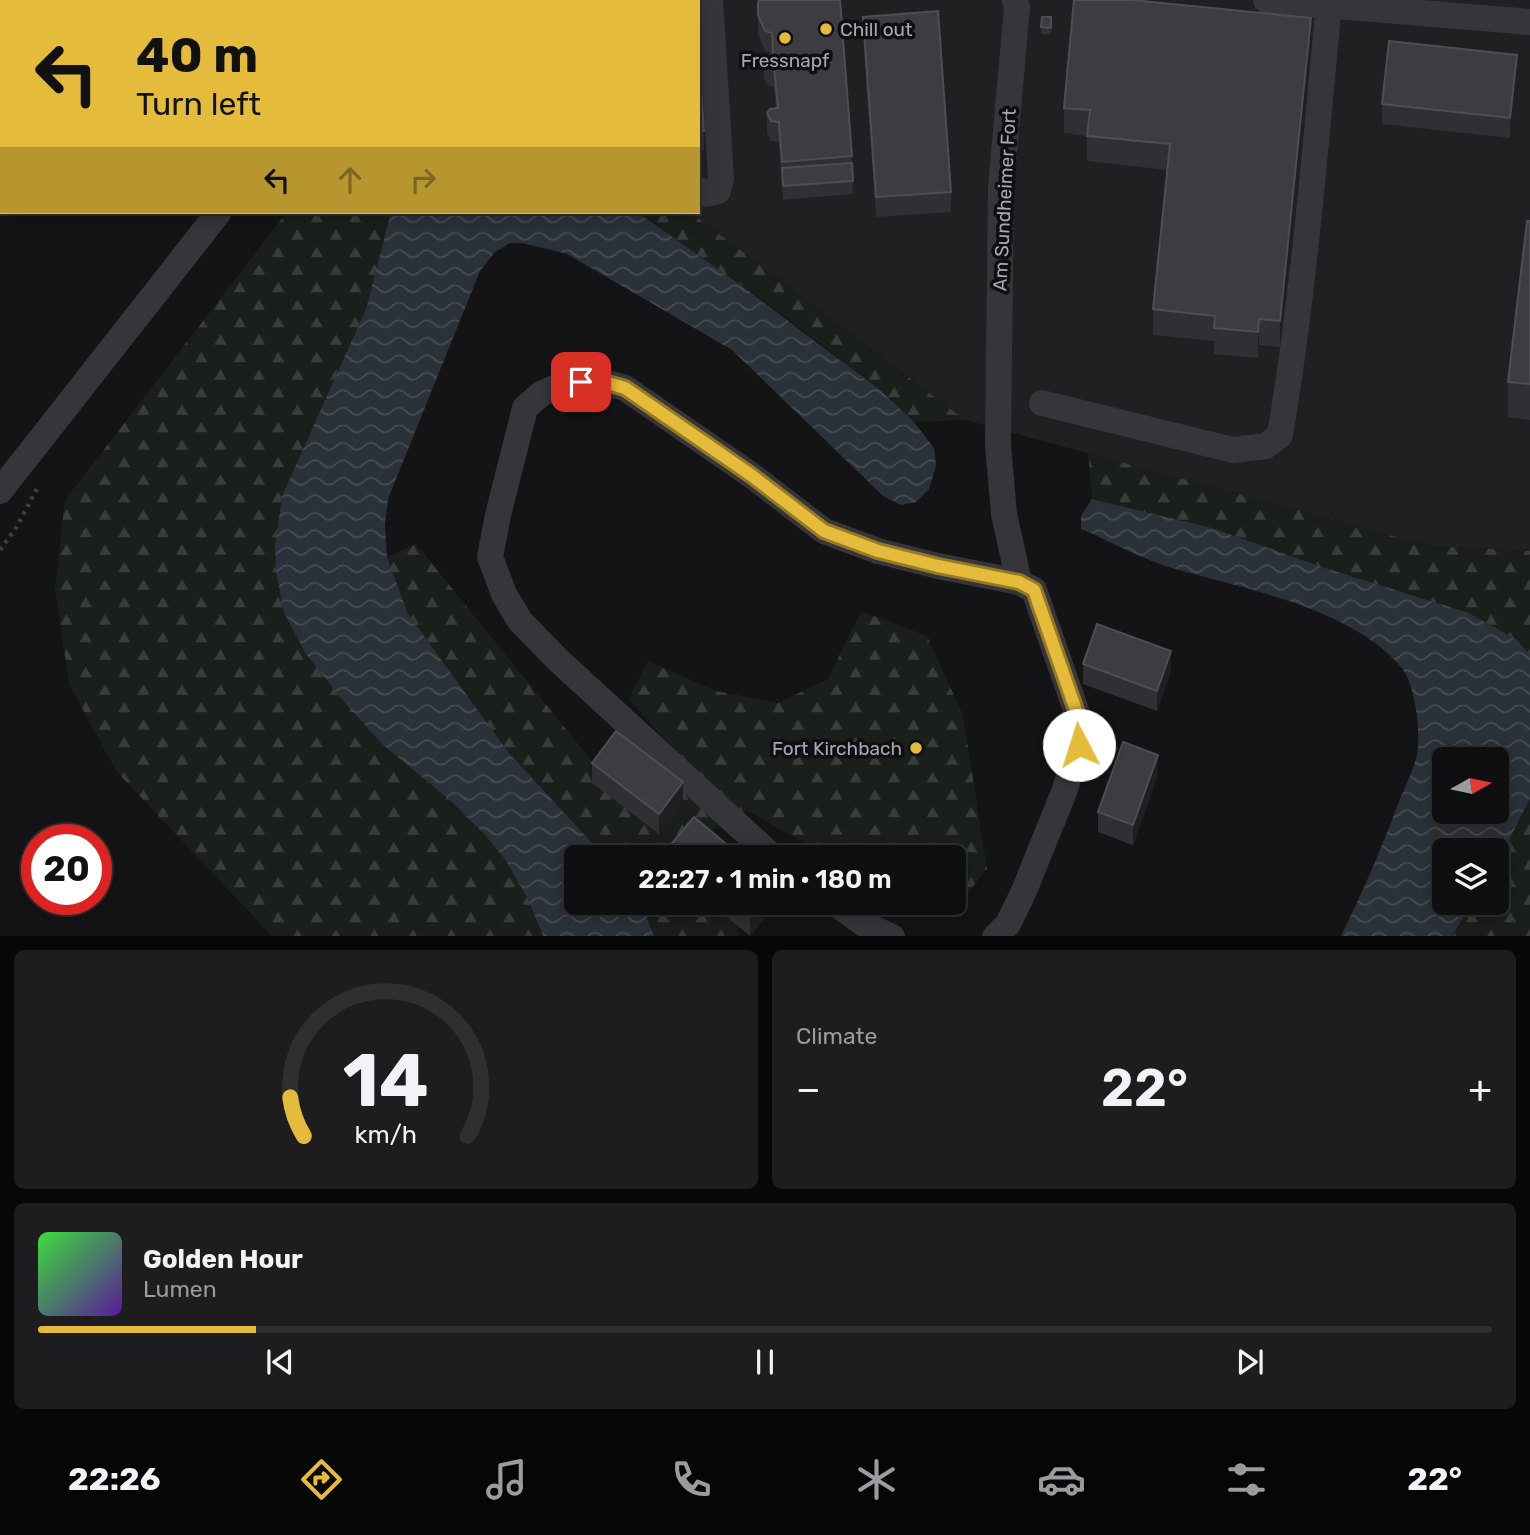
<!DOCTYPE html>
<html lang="en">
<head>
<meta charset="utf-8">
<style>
  :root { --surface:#0f0e10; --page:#1d1c1e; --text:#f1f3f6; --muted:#9b9c9f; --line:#2f2e30; --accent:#e5bb3b }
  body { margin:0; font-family:Rubik,sans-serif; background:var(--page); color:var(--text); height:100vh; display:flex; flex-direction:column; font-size:26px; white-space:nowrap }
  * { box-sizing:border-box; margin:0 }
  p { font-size:23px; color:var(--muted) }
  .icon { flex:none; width:38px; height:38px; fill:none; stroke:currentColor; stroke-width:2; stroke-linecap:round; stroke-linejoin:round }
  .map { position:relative; height:936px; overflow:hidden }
  .side { display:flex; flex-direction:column; gap:14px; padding:14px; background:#080809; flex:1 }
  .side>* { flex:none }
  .guide { position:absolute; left:0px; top:0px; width:700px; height:214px; box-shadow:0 4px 18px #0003,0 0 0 2px var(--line); background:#e5bb3b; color:#111; overflow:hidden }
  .needle { width:46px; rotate:81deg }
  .buttons { position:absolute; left:1432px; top:747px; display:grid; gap:14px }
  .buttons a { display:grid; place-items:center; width:77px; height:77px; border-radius:10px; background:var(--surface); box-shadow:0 4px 18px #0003,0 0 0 2px var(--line); font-size:35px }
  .speed { position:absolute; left:21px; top:824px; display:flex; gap:14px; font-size:35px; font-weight:700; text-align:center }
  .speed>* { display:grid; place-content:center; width:91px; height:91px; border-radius:50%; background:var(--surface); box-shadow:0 4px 18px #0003,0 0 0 2px var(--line); line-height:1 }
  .speed .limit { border:10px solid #d22; background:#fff; color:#111 }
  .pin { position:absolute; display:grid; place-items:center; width:60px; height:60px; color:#fff; margin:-30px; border-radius:14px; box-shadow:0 4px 10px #0006 }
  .me { position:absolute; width:77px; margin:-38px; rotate:355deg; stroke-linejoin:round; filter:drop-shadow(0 0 5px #0008) }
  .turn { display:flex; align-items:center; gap:24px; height:147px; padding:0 21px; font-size:32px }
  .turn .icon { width:91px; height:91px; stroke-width:2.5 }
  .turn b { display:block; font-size:49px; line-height:60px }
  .lanes { display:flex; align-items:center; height:66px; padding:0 21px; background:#0003; justify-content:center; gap:35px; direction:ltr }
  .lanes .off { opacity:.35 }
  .big { font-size:52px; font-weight:600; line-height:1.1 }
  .side .widget { flex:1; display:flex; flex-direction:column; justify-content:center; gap:10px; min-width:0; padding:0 24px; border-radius:10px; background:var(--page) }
  .side .dial { align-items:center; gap:0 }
  .dial svg { height:182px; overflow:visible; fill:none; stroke:var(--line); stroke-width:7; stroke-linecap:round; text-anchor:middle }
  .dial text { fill:var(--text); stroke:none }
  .song { display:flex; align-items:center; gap:21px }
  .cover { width:84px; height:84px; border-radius:10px; background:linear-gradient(135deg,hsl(120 70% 55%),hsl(270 70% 35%)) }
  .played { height:7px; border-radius:4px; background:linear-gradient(90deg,var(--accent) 15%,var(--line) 15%) }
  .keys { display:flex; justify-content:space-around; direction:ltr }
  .heat { display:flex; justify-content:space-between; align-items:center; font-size:38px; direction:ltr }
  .side .tiles { flex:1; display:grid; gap:14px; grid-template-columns:1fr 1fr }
  .widget:last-child { grid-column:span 2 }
  .trip { position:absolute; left:564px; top:845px; width:402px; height:70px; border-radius:10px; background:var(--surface); box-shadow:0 4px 18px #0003,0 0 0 2px var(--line); font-weight:600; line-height:70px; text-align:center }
  .dock { display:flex; height:112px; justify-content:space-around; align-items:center; background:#060606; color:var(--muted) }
  .dock .icon { width:49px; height:49px }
  .dock .active { color:var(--accent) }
  .dock b { font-size:32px; color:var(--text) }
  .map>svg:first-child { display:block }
</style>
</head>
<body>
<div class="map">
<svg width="1530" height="937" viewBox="0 0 1530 937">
  <defs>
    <pattern id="forest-firs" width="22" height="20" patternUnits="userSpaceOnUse" patternTransform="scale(1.75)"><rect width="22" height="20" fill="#1a1f1b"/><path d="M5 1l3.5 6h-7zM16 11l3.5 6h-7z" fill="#383d3a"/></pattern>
    <pattern id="water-waves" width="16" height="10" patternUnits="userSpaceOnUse" patternTransform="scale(1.75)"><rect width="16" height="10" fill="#2b3138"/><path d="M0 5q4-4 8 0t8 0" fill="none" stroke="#474c52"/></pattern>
  </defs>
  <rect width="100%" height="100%" fill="#141315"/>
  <path fill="#201f22" d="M450,0H1530V551L1430,546L965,420L690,212H698V2H449Z"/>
  <path fill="url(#forest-firs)" d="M287,212H391L366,309L282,496L275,545L276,573L284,613L306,654L383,745L452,802L486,836L506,861L528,899L543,936H272L117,772L69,684L55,587L65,500Z
    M637,212H690L965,420L914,422C829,344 731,278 637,212Z
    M1088,453L1430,546L1530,551V655L1516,640L1469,613L1322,567L1212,528L1092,499Z
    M416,544L625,802L707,786L629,699L648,661L716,691L778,703L828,679L861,611L927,636L963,715L987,869L966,895L954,898V858L830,857L746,810L683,849L690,857H605L509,753L408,614L387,557Z
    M1530,798V936L1452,937L1473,903H1496V867Z
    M641,903H733L735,905L738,936H654Z"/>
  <path fill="url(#water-waves)" fill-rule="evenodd" d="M391,212H637L735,281L880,390L914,422L934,448L936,466L929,489L916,502L901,505L883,496L732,350L567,254L522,243H510L495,252L480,271L388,499L385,524L387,557L408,614L509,753L605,857L576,858V903H641L654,936H543L528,899L506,861L486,836L452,802L383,745L340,697L306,654L284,613L276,573L275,545L282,496L366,309Z
    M1092,499L1212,528L1322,567L1469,613L1517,640L1530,655V798L1496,867V850H1444V903H1473L1452,936H1341C1362,893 1381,850 1398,804C1404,789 1413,771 1417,755C1421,732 1416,685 1401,667C1351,608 1246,589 1175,569C1143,560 1112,542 1081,529V516ZM1444,760H1496V812H1444Z"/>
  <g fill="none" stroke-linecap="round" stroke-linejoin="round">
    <path stroke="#2b3138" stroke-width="7" d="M128,2L129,0
      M0,195L2,193"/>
    <path stroke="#3b3c41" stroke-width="4.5" stroke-dasharray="3.5 5" stroke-linecap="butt" d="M0,550L16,528L39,485"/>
    <path stroke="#35353a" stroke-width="26" d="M685,0V2
      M1015,0L1017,7L1001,187L998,445L1004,514L1019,582
      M1266,0L1530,22
      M384,2L386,0
      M698,189L707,194L718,191L721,178L710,0
      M1042,403L1233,450L1266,446L1280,435C1304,293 1315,148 1329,4
      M0,491L219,212
      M774,858L557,659L520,621L504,594L490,557L498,515L525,408L541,394L566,383L597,380L625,388L751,475L824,531L878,551L938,566L1019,582L1034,590L1077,713L1079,745L1064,792L1024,891L1008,924L995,937
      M835,903L864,924L892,937"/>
  </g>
  <path fill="#302f33" d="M758,3L852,156L853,194L783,200L779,142L771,141L767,133V113L776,108L774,87L767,85L764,79V59L772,53L765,51L758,35Z
    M863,17L951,192V212L876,217L863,37Z
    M1042,17H1051V35L1041,34Z
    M1311,44L1280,347L1259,345L1258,358L1214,354V341L1153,335V309L1167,170L1087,161V136L1064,133V108Z
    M698,46L704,131V151H698Z
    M1517,75L1510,138L1382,124V104Z
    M1530,221V420L1508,417V382Z
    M1083,664L1171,671L1157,711L1083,684Z
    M592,763L683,802L659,834L592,783Z
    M1158,775L1133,845L1098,832V812Z
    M668,848L743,858H668Z
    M710,903H776V904L750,936Z"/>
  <path fill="#1f1e21" d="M1311,18V44L1280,347V321Z
    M1517,55V75L1510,138V118Z
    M1259,319V345L1258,358V332Z
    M1171,651V671L1157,711V691Z
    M1158,755V775L1133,845V825Z
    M683,782V802L659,834V814Z
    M760,903H776V904L750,936V916Z"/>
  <path fill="#3d3c41" stroke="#4d4d53" stroke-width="2" d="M535,0H631L632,2H534Z
    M759,0H840L852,156L782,162L779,122L771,121L767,113L770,109L778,108L774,67L767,65L764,59L773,53L772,33L765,31L758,15V3Z
    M1074,0H1132L1311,18L1280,321L1259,319L1258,332L1214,328L1215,316L1153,309L1170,144L1087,136L1090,110L1064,108Z
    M938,11L951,192L876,197L863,17Z
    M1042,17H1051V28L1041,27Z
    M1389,41L1517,55L1510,118L1382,104Z
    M698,46L704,131H698Z
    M852,163L853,181L783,186L782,168Z
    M1527,221H1530V384L1508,382Z
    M1097,624L1171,651L1157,691L1083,664Z
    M616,731L683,782L659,814L592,763Z
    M1123,742L1158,755L1133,825L1098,812Z
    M694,817L743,858H679L668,848Z
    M734,903H760L750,916Z"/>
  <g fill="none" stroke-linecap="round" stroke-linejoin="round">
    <g stroke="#957a26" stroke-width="18">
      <path id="route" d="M581,382L597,380L625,388L751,475L824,531L878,551L938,566L1019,582L1034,590L1077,713L1079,745"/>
    </g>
    <use href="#route" stroke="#e5bb3b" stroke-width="12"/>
  </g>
  <g fill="#e5bb3b" stroke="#0f0e10" stroke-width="2.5">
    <circle cx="826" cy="29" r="7"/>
    <circle cx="785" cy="38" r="7"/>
    <circle cx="916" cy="748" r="7"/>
  </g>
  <g text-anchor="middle" stroke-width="7" stroke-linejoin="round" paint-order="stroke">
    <g font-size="19" fill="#a6a9b4" stroke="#0f0e10" text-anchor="start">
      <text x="840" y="36">Chill out</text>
      <text x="785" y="67" text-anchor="middle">Fressnapf</text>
      <text x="902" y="755" text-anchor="end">Fort Kirchbach</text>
    </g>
    <g font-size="19" fill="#a6a9b4" stroke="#0f0e10">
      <text transform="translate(1004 200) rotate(-87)" y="7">Am Sundheimer Fort</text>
    </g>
  </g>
</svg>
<div class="buttons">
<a><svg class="needle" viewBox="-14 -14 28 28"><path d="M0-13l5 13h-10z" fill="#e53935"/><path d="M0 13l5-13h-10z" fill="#9b9c9f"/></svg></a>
<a><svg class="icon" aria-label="layers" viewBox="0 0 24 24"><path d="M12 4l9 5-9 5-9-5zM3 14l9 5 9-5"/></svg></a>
</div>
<div class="speed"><div class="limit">20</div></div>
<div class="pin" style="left:581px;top:382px;background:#d93025"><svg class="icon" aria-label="arrive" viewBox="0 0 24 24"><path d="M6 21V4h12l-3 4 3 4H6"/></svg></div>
<svg class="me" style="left:1079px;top:745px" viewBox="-20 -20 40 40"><circle r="19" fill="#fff"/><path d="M0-13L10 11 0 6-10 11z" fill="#e5bb3b"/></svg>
<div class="trip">22:27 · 1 min · 180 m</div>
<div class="guide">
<div class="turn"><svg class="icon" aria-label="left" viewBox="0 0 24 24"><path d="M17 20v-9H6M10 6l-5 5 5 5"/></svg><div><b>40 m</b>Turn left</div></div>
<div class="lanes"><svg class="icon" aria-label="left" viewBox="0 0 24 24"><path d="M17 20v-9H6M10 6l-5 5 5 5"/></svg><svg class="icon off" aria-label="ahead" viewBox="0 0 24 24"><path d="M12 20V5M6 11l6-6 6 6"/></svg><svg class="icon off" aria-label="right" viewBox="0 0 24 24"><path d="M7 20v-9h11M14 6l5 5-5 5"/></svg></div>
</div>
</div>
<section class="side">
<div class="tiles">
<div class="widget dial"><svg viewBox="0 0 100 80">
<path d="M14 69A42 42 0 1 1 86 69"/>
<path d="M14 69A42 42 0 0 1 8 52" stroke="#e5bb3b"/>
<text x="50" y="56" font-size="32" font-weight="700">14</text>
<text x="50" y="72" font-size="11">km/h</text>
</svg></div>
<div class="widget"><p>Climate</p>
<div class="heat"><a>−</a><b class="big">22°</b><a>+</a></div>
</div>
<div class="widget">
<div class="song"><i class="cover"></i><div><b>Golden Hour</b><p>Lumen</p></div></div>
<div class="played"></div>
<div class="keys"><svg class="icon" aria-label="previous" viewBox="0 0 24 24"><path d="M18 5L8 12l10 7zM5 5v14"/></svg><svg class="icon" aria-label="pause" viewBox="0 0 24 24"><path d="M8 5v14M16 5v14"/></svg><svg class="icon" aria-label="next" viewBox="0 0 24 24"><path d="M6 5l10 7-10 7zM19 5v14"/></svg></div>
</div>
</div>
</section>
<nav class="dock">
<b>22:26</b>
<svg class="icon active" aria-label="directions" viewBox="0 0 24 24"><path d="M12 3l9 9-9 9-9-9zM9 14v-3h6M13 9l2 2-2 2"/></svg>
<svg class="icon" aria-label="music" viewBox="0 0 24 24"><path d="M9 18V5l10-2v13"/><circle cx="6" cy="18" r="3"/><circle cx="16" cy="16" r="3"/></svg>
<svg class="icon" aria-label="phone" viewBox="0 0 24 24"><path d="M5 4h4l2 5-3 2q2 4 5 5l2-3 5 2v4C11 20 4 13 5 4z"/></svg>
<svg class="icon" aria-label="climate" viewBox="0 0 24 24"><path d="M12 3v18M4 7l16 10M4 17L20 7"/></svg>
<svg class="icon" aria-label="car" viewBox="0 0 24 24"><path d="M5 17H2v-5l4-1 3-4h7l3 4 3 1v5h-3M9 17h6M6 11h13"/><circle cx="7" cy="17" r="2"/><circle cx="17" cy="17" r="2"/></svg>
<svg class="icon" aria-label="filters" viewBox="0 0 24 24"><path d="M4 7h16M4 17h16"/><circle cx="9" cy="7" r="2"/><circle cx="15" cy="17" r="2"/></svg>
<b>22°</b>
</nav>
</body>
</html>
